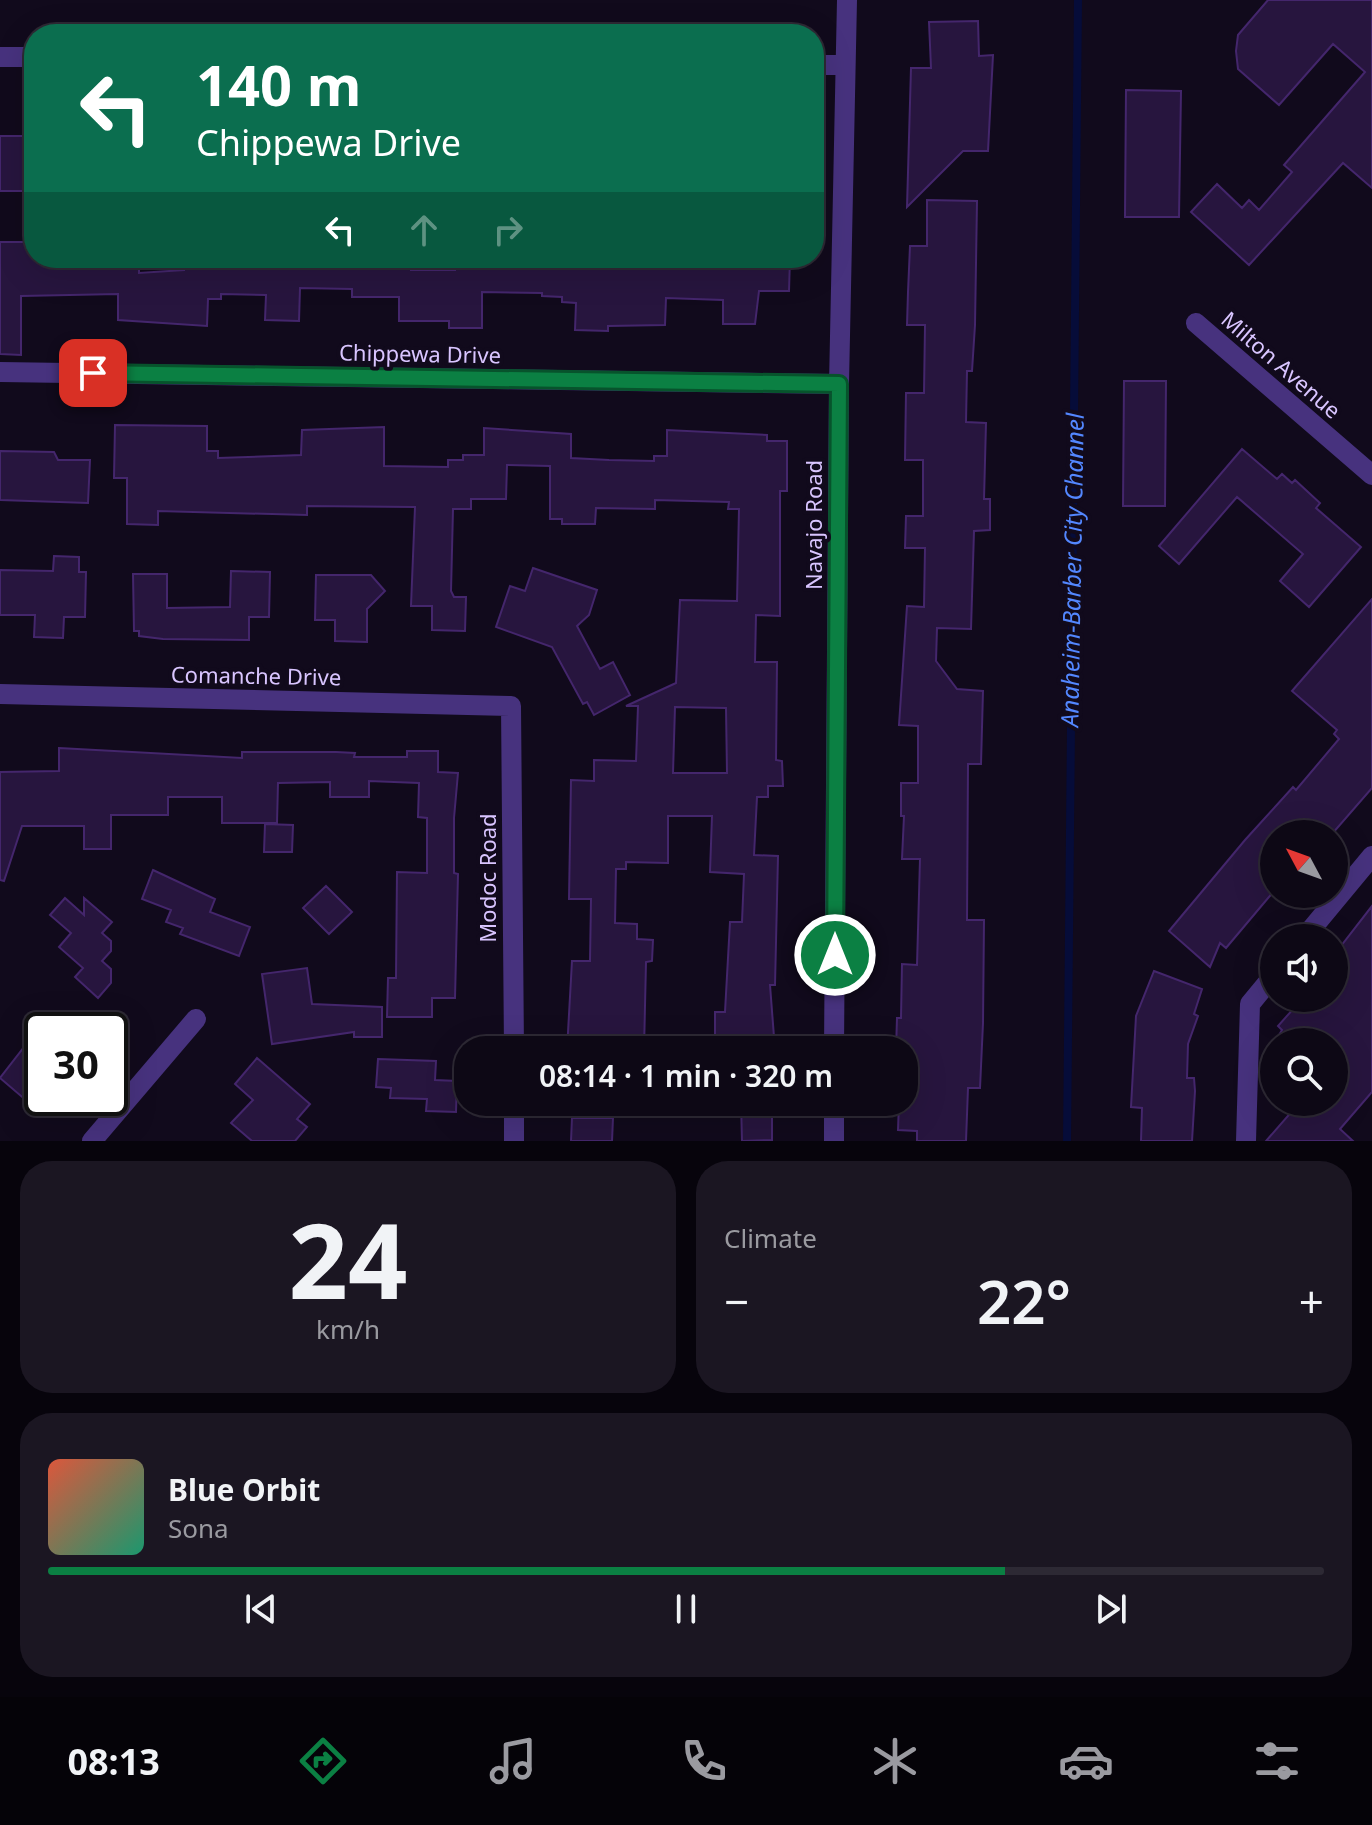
<!DOCTYPE html>
<html lang="en">
<head>
<meta charset="utf-8">
<style>
  :root { --surface:#0d0815; --page:#1b1622; --text:#f1f3f6; --muted:#9a9aa0; --line:#2d2934; --accent:#0b8043 }
  body { margin:0; font-family:"Noto Sans",sans-serif; background:var(--page); color:var(--text); height:100vh; display:flex; flex-direction:column; font-size:30px; white-space:nowrap }
  * { box-sizing:border-box; margin:0 }
  p { font-size:26px; color:var(--muted) }
  .icon { flex:none; width:44px; height:44px; fill:none; stroke:currentColor; stroke-width:2; stroke-linecap:round; stroke-linejoin:round }
  .map { position:relative; height:1141px; overflow:hidden }
  .details { display:flex; flex-direction:column; gap:20px; padding:20px; background:#07040c; flex:1 }
  .details>* { flex:none }
  .guide { position:absolute; left:24px; top:24px; width:800px; height:244px; border-radius:32px; box-shadow:0 8px 32px #0002,0 0 0 2px var(--line); background:#0b6e4f; color:#fff; overflow:hidden }
  .needle { width:52px; rotate:311deg }
  .buttons { position:absolute; left:1260px; top:820px; display:grid; gap:16px }
  .buttons a { display:grid; place-items:center; width:88px; height:88px; border-radius:50%; background:var(--surface); box-shadow:0 8px 32px #0002,0 0 0 2px var(--line); font-size:40px }
  .speed { position:absolute; left:24px; top:1012px; display:flex; gap:16px; font-size:40px; font-weight:700; text-align:center }
  .speed>* { display:grid; place-content:center; width:104px; height:104px; border-radius:50%; background:var(--surface); box-shadow:0 8px 32px #0002,0 0 0 2px var(--line); line-height:1 }
  .speed .limit { border:4px solid #111; border-radius:12px; background:#fff; color:#111 }
  .pin { position:absolute; display:grid; place-items:center; width:68px; height:68px; color:#fff; margin:-34px; border-radius:16px; box-shadow:0 4px 12px #0006 }
  .me { position:absolute; width:88px; margin:-44px; rotate:0deg; stroke-linejoin:round; filter:drop-shadow(0 0 6px #0008) }
  .turn { display:flex; align-items:center; gap:28px; height:168px; padding:0 40px; font-size:36px }
  .turn .icon { width:104px; height:104px; stroke-width:2.5 }
  .turn b { display:block; font-size:56px; line-height:68px }
  .lanes { display:flex; align-items:center; height:76px; padding:0 40px; background:#0003; justify-content:center; gap:40px; direction:ltr }
  .lanes .off { opacity:.35 }
  .big { font-size:60px; font-weight:600; line-height:1.1 }
  .details .widget { flex:1; display:flex; flex-direction:column; justify-content:center; gap:12px; min-width:0; padding:0 28px; border-radius:32px; background:var(--page) }
  .details .dial { align-items:center; gap:0 }
  .dial b { font-size:104px; line-height:1 }
  .song { display:flex; align-items:center; gap:24px }
  .cover { width:96px; height:96px; border-radius:12px; background:linear-gradient(135deg,hsl(10 70% 55%),hsl(160 70% 35%)) }
  .played { height:8px; border-radius:4px; background:linear-gradient(90deg,var(--accent) 75%,var(--line) 75%) }
  .keys { display:flex; justify-content:space-around; direction:ltr }
  .heat { display:flex; justify-content:space-between; align-items:center; font-size:44px; direction:ltr }
  .details .tiles { flex:1; display:grid; gap:20px; grid-template-columns:1fr 1fr }
  .widget:last-child { grid-column:span 2 }
  .trip { position:absolute; left:454px; top:1036px; width:464px; height:80px; border-radius:32px; background:var(--surface); box-shadow:0 8px 32px #0002,0 0 0 2px var(--line); font-weight:600; line-height:80px; text-align:center }
  .tab-bar { display:flex; height:128px; justify-content:space-around; align-items:center; background:#050308; color:var(--muted) }
  .tab-bar .icon { width:56px; height:56px }
  .tab-bar .active { color:var(--accent) }
  .tab-bar b { font-size:36px; color:var(--text) }
  .map>svg:first-child { display:block }
</style>
</head>
<body>
<div class="map">
<svg width="1372" height="1141" viewBox="0 0 1372 1141">
  <rect width="100%" height="100%" fill="#110a1c"/>
  <g fill="none" stroke-linecap="round" stroke-linejoin="round">
    <path stroke="#060c39" stroke-width="8" d="M1067,1141L1078,0"/>
  </g>
  <path fill="#27153e" stroke="#44266c" stroke-width="2" fill-rule="evenodd" d="M1268,0H1372V188L1343,163L1249,265L1191,212L1217,184L1242,208L1249,200L1259,210L1292,172L1284,165L1365,72L1333,44L1279,105L1238,69L1236,51L1238,35Z
    M978,21L979,56L993,55L988,151H963L907,207L911,68H931L929,22Z
    M1126,90L1181,91L1179,217H1125Z
    M0,136H34V191H0Z
    M927,200L977,201L975,325L972,371H967L966,422L986,423L984,499H990V530L974,531L971,629L937,628L936,661L957,689L983,691L981,764H968L967,920H984L983,1023L980,1088H968L966,1141H917V1131L898,1130L899,1102H904L905,1054L904,1050H896L897,1018H901L902,964L917,965L920,859H902L904,816H901V783H918V726L899,725L907,606L924,607L925,548H905L906,516H923V460H905L906,393H924L925,325H907L908,292L910,246H927Z
    M0,242H34V258H139V273L184,270V258H411V270H455V258H790L789,291H759L755,324H723V300L666,298L665,325L608,326V331L575,330L576,303L562,302V297L542,296V293L482,292V328H449V321H399V297H352V289L300,288L299,321L265,320L266,295L221,294V299H208L207,326L118,320V294L21,296V355L0,354Z
    M1124,381H1166L1165,506H1123Z
    M115,425L207,426V451H218V458L301,455L302,430L384,427V466L448,467V460H463V455H484V428L571,434V458L609,460L654,461V456H667V430L767,435V441H787V491H780V616L756,615L755,662H777L776,760L782,761L783,786H768V797H757L754,855L778,856L775,985H770L775,1050H715V1012H725L730,922H742L744,874L710,872L712,816H668V863L626,862V869H616L615,923L637,924V939L653,940L652,961L646,962L644,1050H567L572,961H590L591,899H569L571,780L594,781V760L636,761L638,706H626L676,683L680,600L737,601L739,509H728L729,502L655,500V509L596,508L595,524H562V519H550V466L507,465L506,499H471V509H453L451,591L454,597H466L465,631L432,630V606H411L415,507L307,506V515L158,511V525L127,524V478H114ZM675,707L726,708L727,773H673Z
    M1242,449L1277,479L1282,474L1292,483L1295,480L1320,503L1316,508L1361,547L1309,607L1280,581L1303,554L1237,497L1179,564L1159,546Z
    M0,451L54,452L58,460H90L88,503L0,500Z
    M54,556L79,557V572H86L85,617H64L63,638L34,637L35,615H0V570L53,571Z
    M533,568L597,590L589,615L577,626L600,669L613,662L630,695L594,715L587,702L583,704L552,647L496,627L510,586L525,591Z
    M231,571L270,572L269,617H249V640L163,639L139,636V631H134L133,574H167V608L230,607Z
    M316,575H371L385,591L367,609V642L335,641V620H315Z
    M1372,599V788L1332,834H1274V891L1226,948L1220,943L1210,967L1169,931L1245,840L1293,787L1296,790L1339,739L1334,734L1337,730L1292,691Z
    M59,748L242,758V752H336L355,753L354,757H407V751H438V772L458,773L454,818V873L458,874L455,998H432V1017H387L388,978H396L397,872L427,873V818L418,817L419,783L369,781V797H330V782L278,783L277,823H222V797H168V815H111V849H84V826H22L4,881L0,880V772L59,771Z
    M265,824L293,825L292,852H264Z
    M153,870L215,899L210,912L250,927L239,956L180,934L183,928L166,922L171,910L142,899Z
    M326,886L352,912L329,934L303,908Z
    M65,898L84,915V898L112,922L102,933L111,941V951L102,961L111,969V983L98,998L75,977L83,968L59,947L71,933L50,915Z
    M1372,906V1092L1340,1129L1353,1141H1266L1300,1102H1334V1042H1275L1282,1030L1278,1026L1303,998H1334V955Z
    M307,968L312,1004L382,1007V1037H354V1032L272,1044L262,974Z
    M1154,971L1202,989L1194,1014L1198,1016L1188,1044L1187,1078H1194L1195,1091L1192,1141H1141L1142,1108L1131,1107L1136,1016Z
    M42,1024V1107L32,1098L28,1102L0,1078Z
    M257,1058L310,1104L297,1119L307,1127L295,1141H252L231,1123L253,1100L235,1084Z
    M378,1059L436,1061L435,1080L457,1081L456,1112L426,1111L427,1099L390,1098L391,1088L376,1087Z
    M741,1102H772V1140L742,1141Z
    M572,1118H613L612,1141H571Z"/>
  <g fill="none" stroke-linecap="round" stroke-linejoin="round">
    <path stroke="#47327e" stroke-width="20" d="M0,57H34
      M814,65H845
      M1196,323L1372,475
      M0,372L839,384
      M0,694L511,706L514,1050
      M1304,938L1372,856
      M834,1050L839,384L847,0
      M514,1102V1141
      M92,1141L196,1019
      M834,1141V1102
      M1246,1141L1250,1004L1274,975"/>
  </g>
  <g fill="none" stroke-linecap="round" stroke-linejoin="round">
    <g stroke="#07532c" stroke-width="20">
      <path id="route" d="M93,373L839,384L835,955"/>
    </g>
    <use href="#route" stroke="#0b8043" stroke-width="14"/>
  </g>
  <g text-anchor="middle" stroke-width="8" stroke-linejoin="round" paint-order="stroke">
    <g font-size="22" fill="#d9c5ff" stroke="#110a1c">
      <text transform="translate(420 354) rotate(1)" y="8">Chippewa Drive</text>
      <text transform="translate(1281 365) rotate(41)" y="8">Milton Avenue</text>
      <text transform="translate(814 525) rotate(-90)" y="8">Navajo Road</text>
      <text transform="translate(256 676) rotate(1)" y="8">Comanche Drive</text>
      <text transform="translate(488 878) rotate(-90)" y="8">Modoc Road</text>
    </g>
    <g font-size="24" font-style="italic" fill="#5387ff" stroke="#110a1c">
      <text transform="translate(1073 570) rotate(-89)" y="8">Anaheim-Barber City Channel</text>
    </g>
  </g>
</svg>
<div class="buttons">
<a><svg class="needle" viewBox="-14 -14 28 28"><path d="M0-13l5 13h-10z" fill="#e53935"/><path d="M0 13l5-13h-10z" fill="#9a9aa0"/></svg></a>
<a><svg class="icon" aria-label="sound" viewBox="0 0 24 24"><path d="M4 9h4l5-4v14l-5-4H4zM17 9q2 3 0 6"/></svg></a>
<a><svg class="icon" aria-label="search" viewBox="0 0 24 24"><circle cx="10" cy="10" r="6"/><path d="M15 15l6 6"/></svg></a>
</div>
<div class="speed"><div class="limit">30</div></div>
<div class="pin" style="left:93px;top:373px;background:#d93025"><svg class="icon" aria-label="arrive" viewBox="0 0 24 24"><path d="M6 21V4h12l-3 4 3 4H6"/></svg></div>
<svg class="me" style="left:835px;top:955px" viewBox="-20 -20 40 40"><circle r="17" fill="#0b8043" stroke="#fff" stroke-width="3"/><path d="M0-11L8 9 0 5-8 9z" fill="#fff"/></svg>
<div class="trip">08:14 · 1 min · 320 m</div>
<div class="guide">
<div class="turn"><svg class="icon" aria-label="left" viewBox="0 0 24 24"><path d="M17 20v-9H6M10 6l-5 5 5 5"/></svg><div><b>140 m</b>Chippewa Drive</div></div>
<div class="lanes"><svg class="icon" aria-label="left" viewBox="0 0 24 24"><path d="M17 20v-9H6M10 6l-5 5 5 5"/></svg><svg class="icon off" aria-label="ahead" viewBox="0 0 24 24"><path d="M12 20V5M6 11l6-6 6 6"/></svg><svg class="icon off" aria-label="right" viewBox="0 0 24 24"><path d="M7 20v-9h11M14 6l5 5-5 5"/></svg></div>
</div>
</div>
<section class="details">
<div class="tiles">
<div class="widget dial"><b>24</b><p>km/h</p></div>
<div class="widget"><p>Climate</p>
<div class="heat"><a>−</a><b class="big">22°</b><a>+</a></div>
</div>
<div class="widget">
<div class="song"><i class="cover"></i><div><b>Blue Orbit</b><p>Sona</p></div></div>
<div class="played"></div>
<div class="keys"><svg class="icon" aria-label="previous" viewBox="0 0 24 24"><path d="M18 5L8 12l10 7zM5 5v14"/></svg><svg class="icon" aria-label="pause" viewBox="0 0 24 24"><path d="M8 5v14M16 5v14"/></svg><svg class="icon" aria-label="next" viewBox="0 0 24 24"><path d="M6 5l10 7-10 7zM19 5v14"/></svg></div>
</div>
</div>
</section>
<nav class="tab-bar">
<b>08:13</b>
<svg class="icon active" aria-label="directions" viewBox="0 0 24 24"><path d="M12 3l9 9-9 9-9-9zM9 14v-3h6M13 9l2 2-2 2"/></svg>
<svg class="icon" aria-label="music" viewBox="0 0 24 24"><path d="M9 18V5l10-2v13"/><circle cx="6" cy="18" r="3"/><circle cx="16" cy="16" r="3"/></svg>
<svg class="icon" aria-label="phone" viewBox="0 0 24 24"><path d="M5 4h4l2 5-3 2q2 4 5 5l2-3 5 2v4C11 20 4 13 5 4z"/></svg>
<svg class="icon" aria-label="climate" viewBox="0 0 24 24"><path d="M12 3v18M4 7l16 10M4 17L20 7"/></svg>
<svg class="icon" aria-label="car" viewBox="0 0 24 24"><path d="M5 17H2v-5l4-1 3-4h7l3 4 3 1v5h-3M9 17h6M6 11h13"/><circle cx="7" cy="17" r="2"/><circle cx="17" cy="17" r="2"/></svg>
<svg class="icon" aria-label="filters" viewBox="0 0 24 24"><path d="M4 7h16M4 17h16"/><circle cx="9" cy="7" r="2"/><circle cx="15" cy="17" r="2"/></svg>
</nav>
</body>
</html>
